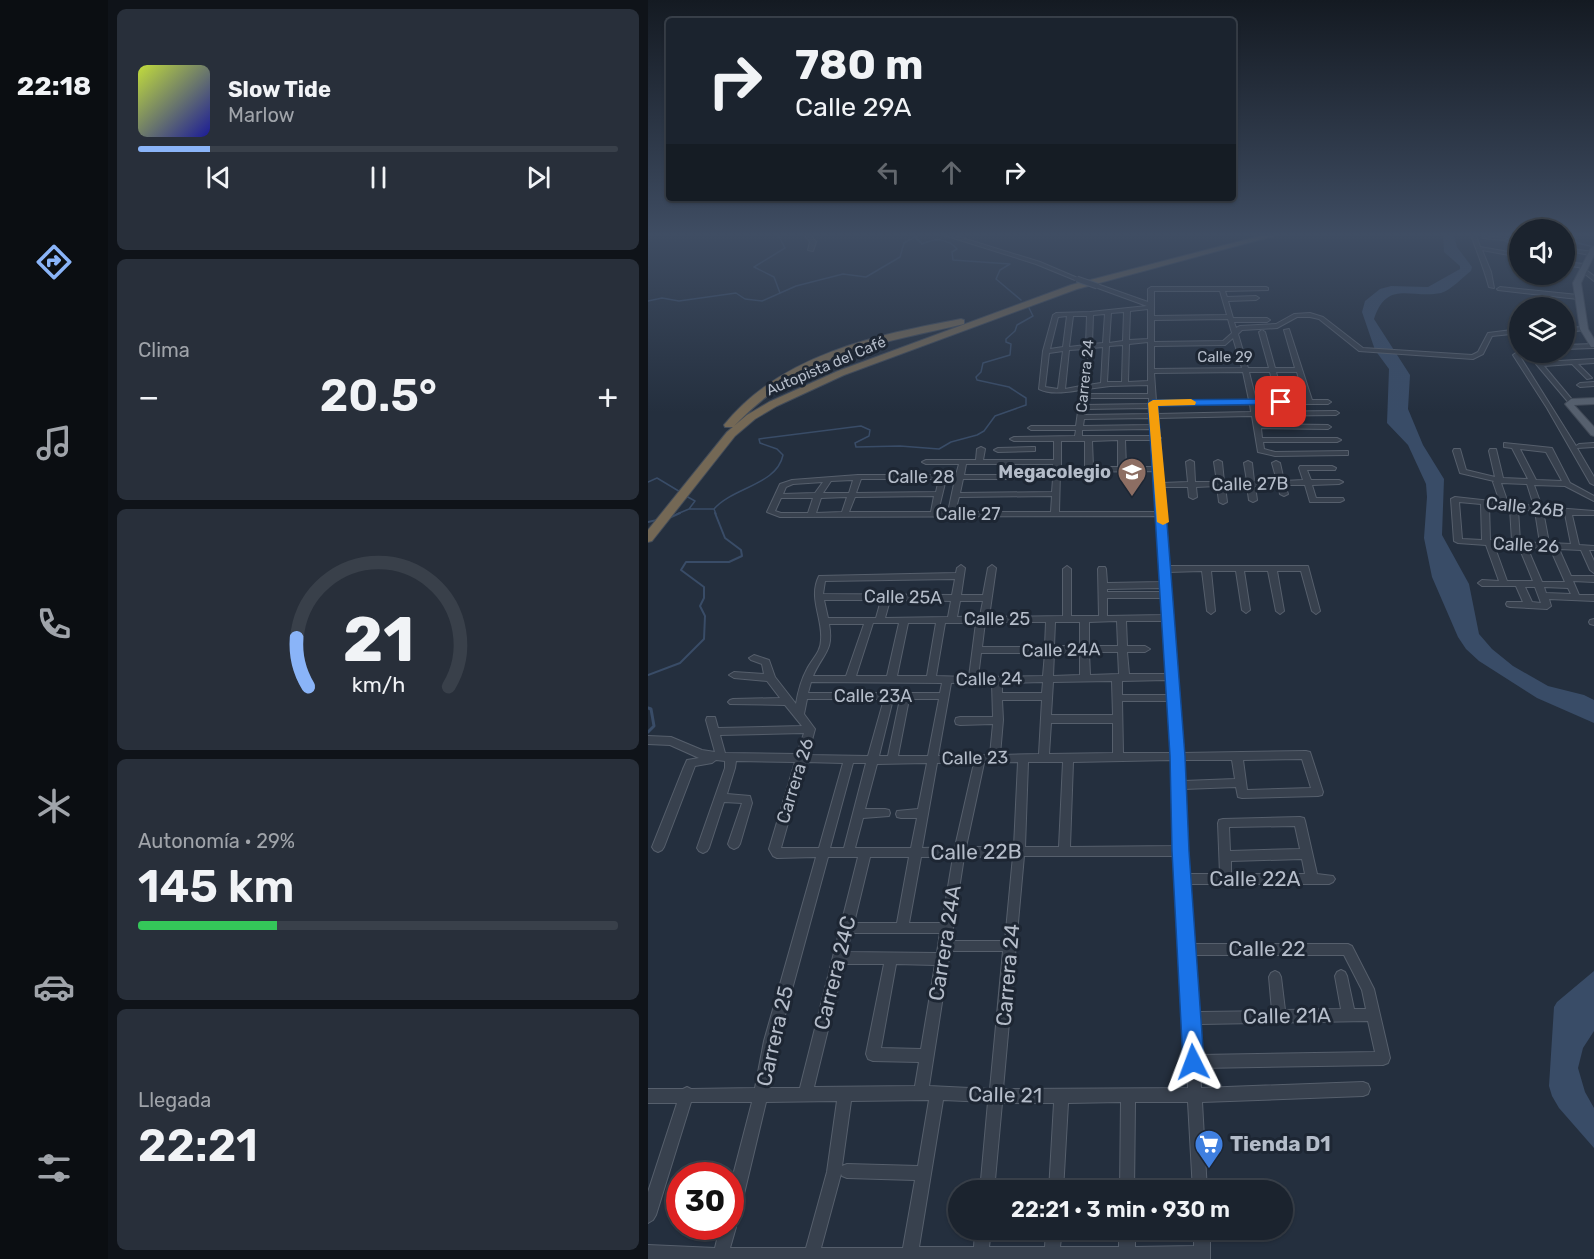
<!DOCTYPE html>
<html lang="es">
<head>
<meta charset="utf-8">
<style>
  :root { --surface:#1b232e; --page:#282f3a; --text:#f1f3f6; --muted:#a0a4aa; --line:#39404a; --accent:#8ab4f8 }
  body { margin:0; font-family:Rubik,sans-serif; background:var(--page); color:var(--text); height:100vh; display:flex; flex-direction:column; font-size:22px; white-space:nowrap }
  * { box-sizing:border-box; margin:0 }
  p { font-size:20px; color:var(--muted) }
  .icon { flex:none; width:33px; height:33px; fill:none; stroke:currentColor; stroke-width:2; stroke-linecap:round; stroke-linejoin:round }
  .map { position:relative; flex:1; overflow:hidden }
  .details { display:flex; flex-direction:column; gap:9px; padding:9px; background:#0f1319; width:540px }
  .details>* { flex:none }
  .hud { position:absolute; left:18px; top:18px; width:570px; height:183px; border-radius:6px; box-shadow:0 2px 4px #0004,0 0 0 2px var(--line); background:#1b232e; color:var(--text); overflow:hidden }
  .fabs { position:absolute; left:861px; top:219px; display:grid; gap:12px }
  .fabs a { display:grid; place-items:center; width:66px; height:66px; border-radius:50%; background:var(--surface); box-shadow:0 2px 4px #0004,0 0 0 2px var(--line); font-size:30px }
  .speed { position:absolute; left:18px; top:1162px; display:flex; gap:12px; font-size:30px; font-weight:700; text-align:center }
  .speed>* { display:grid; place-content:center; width:78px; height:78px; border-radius:50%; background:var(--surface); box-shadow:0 2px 4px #0004,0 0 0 2px var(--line); line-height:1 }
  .speed .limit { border:9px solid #d22; background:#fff; color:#111 }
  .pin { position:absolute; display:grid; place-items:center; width:51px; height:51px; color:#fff; margin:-26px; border-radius:12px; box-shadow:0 3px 9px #0006 }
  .me { position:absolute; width:66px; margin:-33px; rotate:357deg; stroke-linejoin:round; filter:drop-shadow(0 0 4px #0008) }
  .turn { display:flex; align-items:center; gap:21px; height:126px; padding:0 30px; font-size:27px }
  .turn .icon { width:78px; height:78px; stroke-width:2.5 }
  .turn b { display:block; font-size:42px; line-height:51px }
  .lanes { display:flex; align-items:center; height:57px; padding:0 30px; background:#0003; justify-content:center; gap:30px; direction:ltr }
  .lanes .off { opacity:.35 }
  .big { font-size:45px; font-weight:600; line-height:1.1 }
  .details .tile { flex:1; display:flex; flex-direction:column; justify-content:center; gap:9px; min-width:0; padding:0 21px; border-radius:9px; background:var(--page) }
  .details .dial { align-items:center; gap:0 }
  .dial svg { height:156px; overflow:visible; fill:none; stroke:var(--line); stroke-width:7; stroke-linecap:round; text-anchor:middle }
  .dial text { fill:var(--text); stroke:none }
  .song { display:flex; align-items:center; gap:18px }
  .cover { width:72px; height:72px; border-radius:9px; background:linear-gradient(135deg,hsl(70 70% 55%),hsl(240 70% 35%)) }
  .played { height:6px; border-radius:3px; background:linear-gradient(90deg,var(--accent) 15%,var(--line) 15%) }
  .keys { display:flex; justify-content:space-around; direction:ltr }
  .heat { display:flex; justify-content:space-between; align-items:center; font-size:33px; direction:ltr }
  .charge { height:9px; border-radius:4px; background:linear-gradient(90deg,#34c759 29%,var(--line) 0) }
  .trip { position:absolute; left:300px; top:1180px; width:345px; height:60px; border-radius:30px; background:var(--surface); box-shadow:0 2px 4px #0004,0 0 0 2px var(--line); font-weight:600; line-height:60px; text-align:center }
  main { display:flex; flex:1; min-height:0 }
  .tabs { display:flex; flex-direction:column; width:108px; justify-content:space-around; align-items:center; background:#0b0e12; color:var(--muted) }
  .tabs .icon { width:42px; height:42px }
  .tabs .active { color:var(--accent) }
  .tabs b { font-size:27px; color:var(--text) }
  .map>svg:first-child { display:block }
</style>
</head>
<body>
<main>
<nav class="tabs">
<b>22:18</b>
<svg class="icon active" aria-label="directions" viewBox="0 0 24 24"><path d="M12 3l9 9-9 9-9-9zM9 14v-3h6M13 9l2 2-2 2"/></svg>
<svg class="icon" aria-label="music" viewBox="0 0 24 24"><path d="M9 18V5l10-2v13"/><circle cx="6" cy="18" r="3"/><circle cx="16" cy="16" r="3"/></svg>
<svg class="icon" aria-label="phone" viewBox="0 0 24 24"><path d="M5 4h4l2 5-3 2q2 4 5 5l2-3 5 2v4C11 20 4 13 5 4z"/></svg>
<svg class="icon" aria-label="climate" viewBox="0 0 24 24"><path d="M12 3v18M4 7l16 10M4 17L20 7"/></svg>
<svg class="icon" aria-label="car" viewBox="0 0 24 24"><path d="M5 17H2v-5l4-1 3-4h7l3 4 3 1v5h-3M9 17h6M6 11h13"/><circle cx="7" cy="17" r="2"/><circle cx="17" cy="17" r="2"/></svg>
<svg class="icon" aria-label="filters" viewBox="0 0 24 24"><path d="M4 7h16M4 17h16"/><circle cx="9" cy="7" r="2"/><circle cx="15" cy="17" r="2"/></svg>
</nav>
<section class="details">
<div class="tile">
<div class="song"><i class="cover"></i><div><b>Slow Tide</b><p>Marlow</p></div></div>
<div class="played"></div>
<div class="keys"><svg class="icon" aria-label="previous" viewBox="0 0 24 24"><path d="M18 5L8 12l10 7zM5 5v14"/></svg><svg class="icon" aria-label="pause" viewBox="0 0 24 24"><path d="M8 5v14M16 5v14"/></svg><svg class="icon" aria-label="next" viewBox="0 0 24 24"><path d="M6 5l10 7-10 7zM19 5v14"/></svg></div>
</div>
<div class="tile"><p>Clima</p>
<div class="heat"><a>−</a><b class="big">20.5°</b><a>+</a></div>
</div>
<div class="tile dial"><svg viewBox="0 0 100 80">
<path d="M14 69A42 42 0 1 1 86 69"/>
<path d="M14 69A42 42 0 0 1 8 44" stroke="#8ab4f8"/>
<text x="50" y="56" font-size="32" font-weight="700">21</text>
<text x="50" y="72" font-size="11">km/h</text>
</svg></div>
<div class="tile"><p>Autonomía · 29%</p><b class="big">145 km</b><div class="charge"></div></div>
<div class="tile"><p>Llegada</p><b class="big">22:21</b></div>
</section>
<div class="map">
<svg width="946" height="1259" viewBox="0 0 946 1259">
  <rect width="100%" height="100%" fill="#242f3e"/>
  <path fill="#394c67" d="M795,235H806L809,247L824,267L823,271C815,277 803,290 793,293C763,299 739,279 726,319L762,375L760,409L775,445L796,479L794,535L821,584L831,634L844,649L865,666L900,686L936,695L946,700V723L889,698L831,661L818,649L810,637L784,577L776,538L779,497L778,484L760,445L739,423L741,369L727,350L714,312L717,301L732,289L743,286L780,287L812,269V266L796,252Z
    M946,971V1031L935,1048L930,1068L937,1092L946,1108V1148L911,1108L904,1096L901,1086L906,1007L909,1002Z"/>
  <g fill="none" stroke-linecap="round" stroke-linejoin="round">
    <path stroke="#394c67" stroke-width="1.5" d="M130,235L137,248L106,267L126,277L132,293
      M921,235L930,243L946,247
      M267,237L274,244C286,238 300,238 309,249L304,252L305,260L362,264L352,270L348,279L373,300
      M0,301L14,298L31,301L88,293L97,299L114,301L148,286L195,274L218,277L252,257L256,243L270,235
      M0,482L9,478L34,493
      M38,496L47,501L41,509
      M29,514L41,509H66
      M68,514L66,509C85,487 129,485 135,455L129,449L112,443L111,439L213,426L222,430L221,436L207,443L208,447L252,446L291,449L303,442L329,435L336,431L347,416L378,405V398L361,387L329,380L328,377L333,372L335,363L362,355L363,344L358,342V339L367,331L369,325L385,316L380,306"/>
    <path stroke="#394c67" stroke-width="2" d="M21,518L32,513
      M0,522L9,520
      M0,675L32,663L56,639L57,616L52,606L56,598V587L33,570L38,562H81L94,556L93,550L77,538L67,513
      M0,708L3,709"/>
    <path stroke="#394c67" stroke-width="3" d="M0,708L3,709L6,726L0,732"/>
    <g stroke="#565f6c" stroke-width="2">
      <path id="minor" d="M157,235H162L168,242L165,251L160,250L162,242Z
        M296,235H305L392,262L432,279L427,280L388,264Z
        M823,235H828L832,247L872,254V257L834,250L843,272L846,288L841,287C836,268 829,252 823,235Z
        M837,236L857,238L872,244V247L856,240L835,238V237Z
        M916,244L930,250L946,252V256L927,252L916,247Z
        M916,262L936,264L939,266L936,268L916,265Z
        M934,267L946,276V281L932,270V268Z
        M449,284L500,302V289L503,287H618L620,288V290L577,291L579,297L608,296L611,298L608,300L580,301L585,318H619L622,320L619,322H586L588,328L592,326L628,324L646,314L662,313L675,317L715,348L824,355L830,352L840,333L872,329V333L844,336L835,354L825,359L711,351L671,319L662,317H649L629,328L594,330L590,334L600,368H621L611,332L614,330L617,332L627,368H647L636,330L641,329L664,400H680L683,402L680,404H609L610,412L688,411L691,413L688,415L611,416L612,424L680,425L683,427L680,429L613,428L614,438H689L693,440L689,442H615L616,449L627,452L700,451V455H697L627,456L610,452L604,416L509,418L510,436L513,438L510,440L513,467L515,469L513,471L514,483L540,482L538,462L542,460L546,462L547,482H569L566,462L570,460L574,462L576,482L599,481L596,463L600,461L604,463L606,481H629L624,463L628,461L632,463L636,481L655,480L651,468L652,466H684L688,468L687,470H659L663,480H691L695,482L691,484L664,485L668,498H695L696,500L692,502H662L657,485H637L640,494L636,496L632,494L630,485L607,486L609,500L605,502L601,500L599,486H577L579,502L575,504L571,502L569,486L548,487L549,497L545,499L541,497L540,487H514L516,512L518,514L516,516L520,566H660L672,611L668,614L664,611L653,571H629L636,611L632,614L628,611L620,571H596L602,610L598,613L594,610L588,571H563L567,611L563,614L559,611L554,571L520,572L523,595L524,616L525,618L524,620L534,753L658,751L662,752L663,755L675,792L674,795L670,796L594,798L590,797L588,787L536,789L541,874H572L570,823L571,820L575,819L652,817L656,818L657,821L669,874L685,876L687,879L685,882L681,884H542L545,944H700L704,946L726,989L742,1058L740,1063L735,1065L552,1068L553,1088L715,1082L720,1084L722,1089L720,1094L715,1096L554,1102L559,1191H545L540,1102H487L486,1191H472L473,1102L420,1103L415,1191H401L406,1103H354L346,1191H332L340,1102L295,1100L271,1247H326L327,1230H343L341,1247H397L398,1230H414L412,1247H471V1230H487V1247L546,1246V1230H562V1259H0V1245L67,1248L72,1227H82V1187L104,1102H43L8,1215L5,1220L0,1223V1192L29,1103H0V1089H35L39,1087L43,1089L107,1088L116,1041L168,857L129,858L125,856L121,849L147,762L88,761L87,768L79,794L102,796L104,803L92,844L90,847L86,849L82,847L80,844L94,803L76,802L61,848L59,851L55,853L51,851L49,848L77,768V761L68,760L64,763L47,766L16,847L14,850L10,852L6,850L4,847L35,769L39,760L51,758L22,745L0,744V736L23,737L54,750L67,752L58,720L59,717H67L70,728L154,726L137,705L82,704L80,702L82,700L85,699L132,698L119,681L86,678L81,675L86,672L116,674L114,664L103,660L101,658L106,655L121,660L127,677L148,704C150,692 153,680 159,669C164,659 173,652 173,640C175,618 160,598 171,576L308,573L309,568L313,565L317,568L313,595H335L340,568L344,565L348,568L341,617L415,616V569L419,566L423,569V616H451L450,569L451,567H457L458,569L459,583L513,582L508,516L132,517L119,512L132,484L144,480L210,475H308L311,464H278L274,462L278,460H328L329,449L333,447L337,449L335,460H406V441H366L362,439L366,437L427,436L428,430H383L380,428L383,426H428L433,390C419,392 403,395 391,389L395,351L405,315L408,313L442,312L499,306L447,287V285ZM506,291H572L579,315L506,316ZM500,309V339L481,340L482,311ZM476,312L475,341L461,343L463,313ZM457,314L455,343L444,344L445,315ZM419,316L415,347L402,349L410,317ZM425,316H439L438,345L421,347ZM580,319L584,333L575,341L506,342V320ZM585,338L594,368L506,369V346L577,345ZM500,342V381L480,382L481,344ZM475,345L474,382H459L461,346ZM455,347L453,383L440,385L444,348ZM438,349L433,386L417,389L421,350ZM415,351L410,389L397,387L401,353ZM595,372L601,400L508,401L506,373ZM601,372H622L629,400H608ZM628,372H649L657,400H636ZM500,385V394H439V389L462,386ZM438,398H501V404L437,405ZM602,404L603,412L509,414L508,405ZM501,408L502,414L436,415L437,409ZM502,418V425L435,426L436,419ZM503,429V436H434V430ZM470,440V467H445L444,441ZM477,440H503L505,467H478ZM413,441H437V468H413ZM318,464H405V475H316ZM505,471L508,512H411L412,472ZM213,479H291L288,492L208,493ZM298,479H307L300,512H290ZM315,479H405L404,492L312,493ZM205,480L201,493H175L183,481ZM175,482L167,493L135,494L138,487L145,484ZM286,496L283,512H201L207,497ZM404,496L403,512H307L311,497ZM199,497L194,512L168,513L173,498ZM133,498H165L160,513H133L127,511ZM307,579L304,595L175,594L177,581ZM513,588V592H459V589ZM459,598H514L515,615L459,616ZM176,600H233L228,618H180ZM242,600L303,601L300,617L237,618ZM312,601H335L332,616L309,617ZM469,621L470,646H441V622ZM478,621H515L519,674H481L479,652H497L502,649L497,646H479ZM337,622H398L397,647H334ZM407,622H432V646H406ZM225,623H251L239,676H208ZM260,623H288L279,676H249ZM297,623H328L321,677L288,676ZM181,624H216L198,676H165C175,653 186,651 181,624ZM432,652V675L405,676L406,653ZM441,652H470L471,674L442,675ZM333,653H397L395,676L330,677ZM519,680L520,695H474V681ZM464,681L465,715H403L405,682ZM163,682L294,683L292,693H160ZM395,682L394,693H354V683ZM303,683H344L345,717H312L308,718L307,721L308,724L312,725L345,724L342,755L290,756ZM159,699H236L220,756L160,755L167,729L156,714ZM245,699H252L240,756H231ZM261,699H291L280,756H250ZM354,700H394L391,754L352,755L355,720ZM474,701H520L524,753H475ZM403,723H465V753L401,754ZM156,733L149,754L77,753L72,735ZM654,759L663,788L599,790L595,760ZM524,760L528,846L422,847L425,762ZM534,760H584L587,779L536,781ZM157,762L195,763L171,848H133ZM370,762L366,847H318L336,763ZM380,762H415L411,847H377ZM205,763H218L196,848H182ZM279,763L270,809L249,811L248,814L249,817L253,818H269L263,848H207L215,818L241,816L242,813L241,810L237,809H217L229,764ZM289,763H326L307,847L274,848ZM647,826L652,849L582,851L581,827ZM365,856L357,941H303L316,857ZM376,856H529L530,876L528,879L530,882L533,947L532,949L533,952L540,1088L355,1089ZM180,857H210L152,1088H121L130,1041ZM222,857H261L249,923H206ZM273,857H305L294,923H261ZM654,859L657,874H583V861ZM203,933H292L289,953L199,952ZM302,951H355L342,1089L281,1086ZM546,955H696L714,990L718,1009H706L699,976L697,972L693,970L689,972L687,976L693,1009L637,1010L633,977L631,973L627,971L623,973L621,977L624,1011L553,1012L549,1013ZM196,964H236L218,1054L220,1059L225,1061L271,1062L267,1086L166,1087ZM248,964L287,965L273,1049L233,1048ZM720,1021L727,1052L552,1055L550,1023L553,1024ZM281,1100L270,1166L199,1164L194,1166L203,1101ZM189,1101L179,1172L158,1248H82L88,1227L87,1225L90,1219L118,1102ZM193,1174L194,1176L199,1178L267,1180L255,1248H173Z
        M852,287L930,295L933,297L930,299L850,290L849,289Z
        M936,327L938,328V330L916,332V328Z
        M946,344V348L916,349V345Z
        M872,350V352H875L871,355L928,446L931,444L946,443V447L929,448L946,477V485L942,483L899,408L865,355Z
        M878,352H885L893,362L946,359V363L930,364L944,378L939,379L924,364L896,366L926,402L925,403H921Z
        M946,382V386L932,387L929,385L932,383Z
        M856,443L904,448L922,483L946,496V501L917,486L886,485L894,507L946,511V515H924L931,545L946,546V550H941L946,561V573L942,570L933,550L911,549L923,576H946V582L925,581L931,595H946V601L901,599L903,606L899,609L862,607L859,606L858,604L859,602H875L868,586H834L830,583L834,580L851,581L838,545L810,543L806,541L803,499L807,497L852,502L845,482L846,481L812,473L805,451L806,449H812L818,470L847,477L841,451L842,449H848L855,478L880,479L864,448L856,447ZM872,449L898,452L914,481L888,480ZM853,483L879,484L886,506L860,503ZM811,502L833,504L834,540L814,539ZM841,505L862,508L864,541L842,540ZM870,509L887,511L892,543L872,542ZM895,511L917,514L923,544L901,543ZM846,545L871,547L885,581H859ZM879,547L902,548L917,582H894ZM877,587H887L893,603L884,602ZM896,587L920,588L923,594L898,593Z
        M384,447H387V451L350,452L346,450L350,448Z
        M946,619V625L942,624L941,622L942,620Z"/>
    </g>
    <g stroke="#414a57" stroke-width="2">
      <path id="major" d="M946,246V255L933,283L940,329L946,339V347H943L932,329L925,283L943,248Z
        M946,398V404L926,405L946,427V436L943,435L917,404L923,399Z"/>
    </g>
    <g stroke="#434c59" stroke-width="2">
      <path id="highway" d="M616,235H629L429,289L196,375L129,406L107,419L87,436L4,541L0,542V530L79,432L99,415L121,402L190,371L423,285Z
        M313,319L316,320V324C221,346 156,353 85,427H77L76,425C133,354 229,335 313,319Z"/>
    </g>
    <use href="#minor" fill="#38414e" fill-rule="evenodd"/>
    <use href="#major" fill="#56606e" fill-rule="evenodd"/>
    <use href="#highway" fill="#746855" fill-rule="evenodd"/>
    <g stroke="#565f6c" stroke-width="7" stroke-linecap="butt">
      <path id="minor-bridge" d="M429,279L449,286"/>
    </g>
    <use href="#minor-bridge" stroke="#38414e" stroke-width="5"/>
  </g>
  <linearGradient id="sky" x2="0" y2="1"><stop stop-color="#141a22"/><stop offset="0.57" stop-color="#3f4d63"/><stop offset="1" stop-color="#3f4d63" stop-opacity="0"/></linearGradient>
  <rect width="946" height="412" fill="url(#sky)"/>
  <path fill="#1a73e8" stroke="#114b97" stroke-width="1.5" d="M633,399L638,402L637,404L510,406L537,756L541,851L556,1062L553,1069L545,1072L538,1069L535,1062L524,851L522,756L500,403L505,400Z"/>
  <path fill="#f59e0b" d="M543,399L548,402L547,405L510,406L521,522L515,525L509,522L500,403L505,400Z"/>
  <defs>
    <g id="school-pin" transform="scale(1.5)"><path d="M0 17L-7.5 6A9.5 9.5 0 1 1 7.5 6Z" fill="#8d6e63" stroke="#1d2633"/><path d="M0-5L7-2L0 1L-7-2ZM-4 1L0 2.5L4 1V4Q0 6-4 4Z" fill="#fff"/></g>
    <g id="supermarket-pin" transform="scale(1.5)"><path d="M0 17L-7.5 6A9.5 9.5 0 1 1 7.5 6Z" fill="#3f7fe0" stroke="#1d2633"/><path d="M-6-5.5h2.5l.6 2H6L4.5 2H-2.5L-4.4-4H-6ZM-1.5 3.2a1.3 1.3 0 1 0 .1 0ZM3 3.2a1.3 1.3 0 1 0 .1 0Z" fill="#fff"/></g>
  </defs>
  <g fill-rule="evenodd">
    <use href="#school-pin" x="484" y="472"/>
    <use href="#supermarket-pin" x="561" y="1144"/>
  </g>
  <g text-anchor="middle" stroke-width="6" stroke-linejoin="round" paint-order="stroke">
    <g font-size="15" fill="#b4bcc9" stroke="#1d2633">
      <text x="577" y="362">Calle 29</text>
      <text transform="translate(178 366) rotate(-23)" y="5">Autopista del Café</text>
      <text transform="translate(437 376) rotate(-84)" y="5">Carrera 24</text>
    </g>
    <g font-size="18" font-weight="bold" fill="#b4bcc9" stroke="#1d2633" text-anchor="end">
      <text x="463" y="478">Megacolegio</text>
    </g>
    <g font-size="18" fill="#b4bcc9" stroke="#1d2633">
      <text x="273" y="483">Calle 28</text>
      <text transform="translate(602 484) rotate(-1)" y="6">Calle 27B</text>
      <text transform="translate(877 507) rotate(6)" y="6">Calle 26B</text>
      <text x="320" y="520">Calle 27</text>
      <text transform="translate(878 545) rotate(3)" y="6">Calle 26</text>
      <text transform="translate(255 597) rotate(1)" y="6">Calle 25A</text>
      <text x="349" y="625">Calle 25</text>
      <text transform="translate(413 650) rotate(-1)" y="6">Calle 24A</text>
      <text transform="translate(341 679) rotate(-1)" y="6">Calle 24</text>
      <text x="225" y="702">Calle 23A</text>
      <text transform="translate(327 758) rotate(-1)" y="6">Calle 23</text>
      <text transform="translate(147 781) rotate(-73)" y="6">Carrera 26</text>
    </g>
    <g font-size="21" fill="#b4bcc9" stroke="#1d2633">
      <text transform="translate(328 852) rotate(-1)" y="7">Calle 22B</text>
      <text x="607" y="886">Calle 22A</text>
      <text transform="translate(297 943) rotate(-81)" y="7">Carrera 24A</text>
      <text x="619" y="956">Calle 22</text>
      <text transform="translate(187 973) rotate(-76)" y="7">Carrera 24C</text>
      <text transform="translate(360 975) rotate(-85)" y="7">Carrera 24</text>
      <text transform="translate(639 1016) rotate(-1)" y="7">Calle 21A</text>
      <text transform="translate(127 1036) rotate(-77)" y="7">Carrera 25</text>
      <text transform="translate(357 1095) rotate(1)" y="7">Calle 21</text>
    </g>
    <g font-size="21" font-weight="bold" fill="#b4bcc9" stroke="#1d2633" text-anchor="start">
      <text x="582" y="1151">Tienda D1</text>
    </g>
  </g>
</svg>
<div class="fabs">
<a><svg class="icon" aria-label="sound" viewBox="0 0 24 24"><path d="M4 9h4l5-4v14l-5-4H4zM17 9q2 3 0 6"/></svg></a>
<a><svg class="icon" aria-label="layers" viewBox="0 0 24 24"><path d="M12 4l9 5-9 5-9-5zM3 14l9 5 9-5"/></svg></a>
</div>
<div class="speed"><div class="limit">30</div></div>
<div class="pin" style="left:633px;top:402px;background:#d93025"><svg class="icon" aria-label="arrive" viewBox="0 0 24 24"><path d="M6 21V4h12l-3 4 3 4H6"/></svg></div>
<svg class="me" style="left:545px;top:1062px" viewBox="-20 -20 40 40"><path d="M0-17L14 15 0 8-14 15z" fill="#1a73e8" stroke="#fff" stroke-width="4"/></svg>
<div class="trip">22:21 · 3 min · 930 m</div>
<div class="hud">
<div class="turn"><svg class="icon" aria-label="right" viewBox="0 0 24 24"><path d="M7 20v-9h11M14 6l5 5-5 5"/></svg><div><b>780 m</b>Calle 29A</div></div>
<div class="lanes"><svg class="icon off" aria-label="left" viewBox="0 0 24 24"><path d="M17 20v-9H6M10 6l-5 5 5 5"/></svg><svg class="icon off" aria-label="ahead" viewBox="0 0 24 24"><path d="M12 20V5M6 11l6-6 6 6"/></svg><svg class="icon" aria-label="right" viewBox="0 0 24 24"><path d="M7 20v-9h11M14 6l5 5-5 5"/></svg></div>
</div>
</div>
</main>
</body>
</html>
